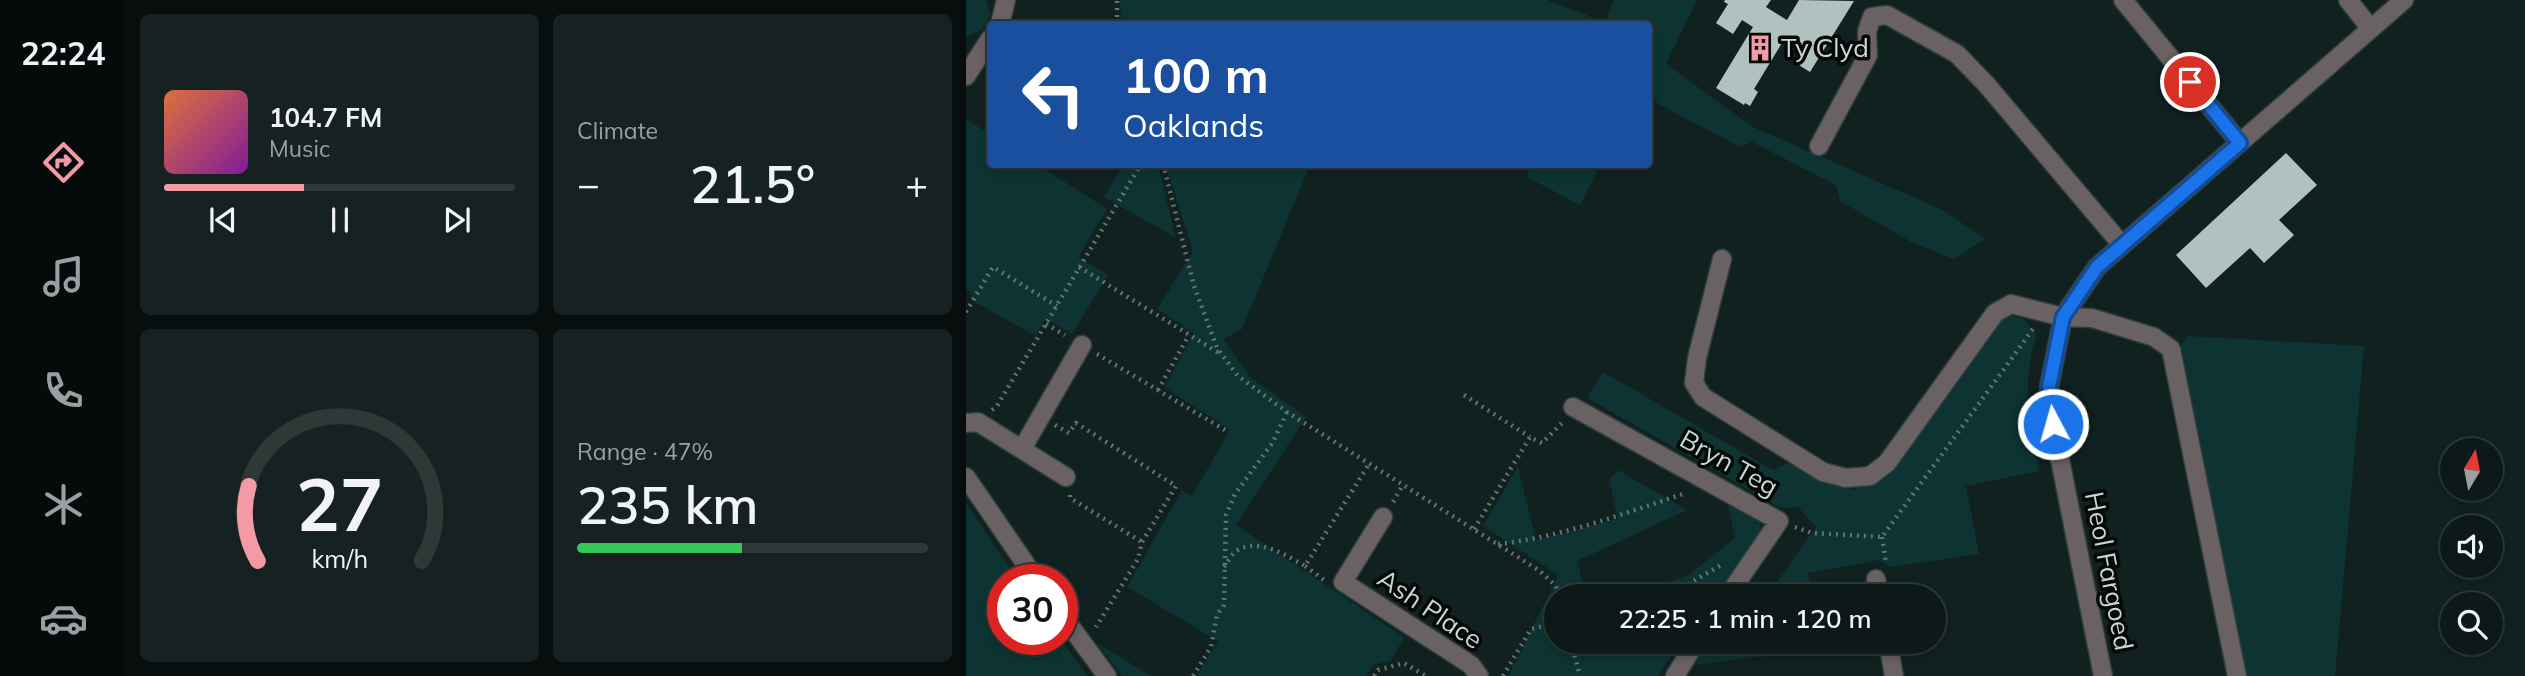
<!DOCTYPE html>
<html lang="en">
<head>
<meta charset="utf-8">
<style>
  :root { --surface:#0d1918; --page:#162221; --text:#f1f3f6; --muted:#9aa0a2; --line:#2d3837; --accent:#f49aa4 }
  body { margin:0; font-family:Mulish,sans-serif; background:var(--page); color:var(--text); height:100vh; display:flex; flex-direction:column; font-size:26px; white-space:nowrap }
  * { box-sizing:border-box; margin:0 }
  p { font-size:23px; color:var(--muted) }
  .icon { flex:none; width:38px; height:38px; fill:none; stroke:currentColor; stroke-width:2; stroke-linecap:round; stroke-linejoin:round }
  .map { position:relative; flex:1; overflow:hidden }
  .details { display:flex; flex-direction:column; gap:14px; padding:14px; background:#070e0d; width:840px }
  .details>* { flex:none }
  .guide { position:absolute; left:21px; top:21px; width:665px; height:147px; border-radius:7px; box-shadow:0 4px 10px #0003,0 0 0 2px var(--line); background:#1a4fa0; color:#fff; overflow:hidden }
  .needle { width:46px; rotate:10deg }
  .buttons { position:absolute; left:1474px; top:438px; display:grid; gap:14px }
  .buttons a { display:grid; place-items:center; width:63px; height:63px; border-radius:50%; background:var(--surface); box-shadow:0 4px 10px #0003,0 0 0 2px var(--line); font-size:35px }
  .speed { position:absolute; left:21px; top:564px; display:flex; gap:14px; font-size:35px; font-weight:700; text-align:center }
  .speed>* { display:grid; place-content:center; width:91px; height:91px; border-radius:50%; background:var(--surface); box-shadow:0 4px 10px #0003,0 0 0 2px var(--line); line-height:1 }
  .speed .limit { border:10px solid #d22; background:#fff; color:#111 }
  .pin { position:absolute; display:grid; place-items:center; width:60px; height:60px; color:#fff; margin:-30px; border:4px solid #fff; border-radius:50%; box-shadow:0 2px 7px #0007 }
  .me { position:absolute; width:77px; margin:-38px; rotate:354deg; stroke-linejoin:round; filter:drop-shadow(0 0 5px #0008) }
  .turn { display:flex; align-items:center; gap:24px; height:147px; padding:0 21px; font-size:32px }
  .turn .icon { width:91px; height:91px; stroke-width:2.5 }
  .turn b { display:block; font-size:49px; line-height:60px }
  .big { font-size:52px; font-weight:600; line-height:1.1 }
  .details .tile { flex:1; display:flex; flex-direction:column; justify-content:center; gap:10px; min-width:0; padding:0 24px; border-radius:10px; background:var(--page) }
  .details .dial { align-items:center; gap:0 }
  .dial svg { height:182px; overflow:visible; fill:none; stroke:var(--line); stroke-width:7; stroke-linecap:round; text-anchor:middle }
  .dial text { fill:var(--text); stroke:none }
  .song { display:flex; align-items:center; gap:21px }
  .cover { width:84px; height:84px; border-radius:10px; background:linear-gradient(135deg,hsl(20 70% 55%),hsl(290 70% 35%)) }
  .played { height:7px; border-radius:4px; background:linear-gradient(90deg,var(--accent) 40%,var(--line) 40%) }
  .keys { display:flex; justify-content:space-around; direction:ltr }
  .heat { display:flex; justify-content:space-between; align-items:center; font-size:38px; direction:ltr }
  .charge { height:10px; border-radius:5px; background:linear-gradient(90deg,#34c759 47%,var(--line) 0) }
  .details .tiles { flex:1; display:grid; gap:14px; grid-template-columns:repeat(2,1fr) }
  .trip { position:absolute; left:578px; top:584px; width:402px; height:70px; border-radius:35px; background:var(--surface); box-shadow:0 4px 10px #0003,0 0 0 2px var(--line); font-weight:600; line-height:70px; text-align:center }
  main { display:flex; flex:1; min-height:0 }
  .tabs { display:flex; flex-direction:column; width:126px; justify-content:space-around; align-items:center; background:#050a0a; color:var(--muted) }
  .tabs .icon { width:49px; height:49px }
  .tabs .current { color:var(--accent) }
  .tabs b { font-size:32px; color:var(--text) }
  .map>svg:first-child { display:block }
</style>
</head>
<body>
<main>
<nav class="tabs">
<b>22:24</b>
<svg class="icon current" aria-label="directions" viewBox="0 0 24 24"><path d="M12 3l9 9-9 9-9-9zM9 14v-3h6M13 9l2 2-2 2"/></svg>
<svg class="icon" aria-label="music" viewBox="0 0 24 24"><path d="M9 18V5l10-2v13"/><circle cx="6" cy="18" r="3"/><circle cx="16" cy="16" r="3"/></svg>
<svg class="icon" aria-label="phone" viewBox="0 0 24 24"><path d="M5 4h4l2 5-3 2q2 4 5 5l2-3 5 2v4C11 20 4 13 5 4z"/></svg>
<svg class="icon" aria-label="climate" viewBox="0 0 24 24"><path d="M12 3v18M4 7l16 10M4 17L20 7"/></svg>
<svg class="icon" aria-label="car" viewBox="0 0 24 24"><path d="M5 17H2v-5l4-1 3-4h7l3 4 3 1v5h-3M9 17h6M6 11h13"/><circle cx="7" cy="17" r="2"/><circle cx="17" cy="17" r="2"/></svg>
</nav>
<section class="details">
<div class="tiles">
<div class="tile">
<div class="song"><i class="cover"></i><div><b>104.7 FM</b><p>Music</p></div></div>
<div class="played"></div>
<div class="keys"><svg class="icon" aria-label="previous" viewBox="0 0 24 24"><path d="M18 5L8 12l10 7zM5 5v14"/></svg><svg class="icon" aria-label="pause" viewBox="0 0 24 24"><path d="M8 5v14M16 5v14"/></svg><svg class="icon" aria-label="next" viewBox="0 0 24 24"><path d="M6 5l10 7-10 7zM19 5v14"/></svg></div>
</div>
<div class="tile"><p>Climate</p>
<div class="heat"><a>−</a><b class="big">21.5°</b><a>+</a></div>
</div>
<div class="tile dial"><svg viewBox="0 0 100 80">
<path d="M14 69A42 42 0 1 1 86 69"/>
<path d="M14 69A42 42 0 0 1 10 36" stroke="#f49aa4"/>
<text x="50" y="56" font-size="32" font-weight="700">27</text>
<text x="50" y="72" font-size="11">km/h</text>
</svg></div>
<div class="tile"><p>Range · 47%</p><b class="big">235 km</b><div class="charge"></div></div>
</div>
</section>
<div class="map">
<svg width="1559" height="676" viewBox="0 0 1559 676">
  <rect width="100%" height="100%" fill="#112120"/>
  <path fill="#0d3432" d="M0,0H20L24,14L18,29L0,37Z
    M154,0H581L639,22L648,0H731L700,64L787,127L977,210L1019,239L988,259L945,242L874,201L870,185L786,142L774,147L683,99L682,24H417L406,20L403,24H155Z
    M0,119L24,135V164L72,165L141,209L112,257L142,275L106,334L80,318L69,336L4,299L7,294L0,289Z
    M157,165H192L210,238L138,197Z
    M200,165H344L276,329L257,339L285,378L340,417L270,525L438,637L425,661L407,665L401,676H231L252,641L161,587L216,490L226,496L264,430L198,387L228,333L191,309L227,252Z
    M565,165V164L634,165L614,205L561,177Z
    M1045,316L1058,319L1070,335C1055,388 1064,418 1073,471L1000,486L1013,554L925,567L913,560L842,573L846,597H770C779,584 791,588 805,591L850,527L832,507L815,508L621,398L637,372L807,470L827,461L859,483L888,490L918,473L1032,317Z
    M1221,336L1398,346L1369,676H1280L1215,345Z
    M552,467L570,540L652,519L643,480L652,470L721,510L611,561L620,597H590V642H715L692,676H542C552,658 561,639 570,620C577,605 586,591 592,575L517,526Z
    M761,501L795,520L794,531L748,597H661L722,575L769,538Z
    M0,503L51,579H37V639H94L122,676H0Z
    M739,642H824L826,652L723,666Z
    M131,643L185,676H156Z"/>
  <path fill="#afc2c0" d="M759,0H805L800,7L821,20L833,0L888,1L844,72L828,62L834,53L816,43L788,89L792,92L784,106L779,103L778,105L750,88L787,27L776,20L767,34L750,23L762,4L758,2Z
    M1320,153L1351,185L1313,220L1328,235L1298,263L1284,248L1240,288L1210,255Z"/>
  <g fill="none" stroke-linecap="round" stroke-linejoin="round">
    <g stroke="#2f3e3d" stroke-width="21">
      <path id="minor" d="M1157,0L1274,143
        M1382,0L1405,29
        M34,24L40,0
        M0,76L24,39
        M853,146L902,55L901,31L906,17L921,15L991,54L1020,84L1156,245
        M756,259L731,358L728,383L737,397L857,472L880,478L904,476L921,463L1029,313L1045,304L1097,317L1126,318L1188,337L1205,349L1271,676
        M607,407L813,521L761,597
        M0,423L12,422L100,477
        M56,449L116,345
        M0,477L70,579
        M417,517L377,582L505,665L513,676
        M910,579L913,597
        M96,615L141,676
        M922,642L928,676
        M709,676L730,642
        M1137,676L1087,424L1083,387L1097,317L1131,267L1438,0"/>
    </g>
    <path stroke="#647271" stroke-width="4.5" stroke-dasharray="2 5" stroke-linecap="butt" d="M151,24V0
      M197,164L228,286L251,348L272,376L321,412L574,571L590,586L593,597
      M113,267L253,353
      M0,312L27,267L91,306
      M80,324L99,335
      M131,354L259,430
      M192,390L223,335
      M498,395L564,437
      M26,410L31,406L175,164
      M89,425L103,433L110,423L210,486L176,542L172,559L130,627
      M104,495V498L176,542
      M427,502L437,485
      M829,527L846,533L916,537L1067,329
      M508,529L564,437L576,443L596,423
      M916,537L920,563
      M532,544C596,537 659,513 720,493
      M339,566L358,580
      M258,567C262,562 266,553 272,550C294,538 320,555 339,566L403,464
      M682,597L717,587L757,564
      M605,642L614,676
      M227,676L245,647L251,615L258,605L260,515L269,494L307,442L321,412
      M408,676L412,670L438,663L460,676
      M537,676L565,629L590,623"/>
    <use href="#minor" stroke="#696162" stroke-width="18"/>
  </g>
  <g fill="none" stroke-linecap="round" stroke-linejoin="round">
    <g stroke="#114b97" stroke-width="18">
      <path id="route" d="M1087,424L1083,387L1097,317L1131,267L1274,143L1224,82"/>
    </g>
    <use href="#route" stroke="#1a73e8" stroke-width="12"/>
  </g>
  <defs>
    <g id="building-bare" transform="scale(2.1)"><path d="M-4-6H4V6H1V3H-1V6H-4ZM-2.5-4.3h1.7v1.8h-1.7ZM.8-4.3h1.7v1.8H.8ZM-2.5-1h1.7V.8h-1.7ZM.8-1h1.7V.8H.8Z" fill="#f49aa4" stroke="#040908" stroke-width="2.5" paint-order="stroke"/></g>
  </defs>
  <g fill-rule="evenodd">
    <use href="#building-bare" x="794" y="48"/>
  </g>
  <g text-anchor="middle" stroke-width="7" stroke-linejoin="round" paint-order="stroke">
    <g font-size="26" fill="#ccd6d5" stroke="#040908" text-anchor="start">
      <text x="815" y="57">Ty Clyd</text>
    </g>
    <g font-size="26" fill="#ccd6d5" stroke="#040908">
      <text transform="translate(763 463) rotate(29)" y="9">Bryn Teg</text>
      <text transform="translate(1143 571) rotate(79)" y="9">Heol Fargoed</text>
      <text transform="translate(464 609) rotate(34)" y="9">Ash Place</text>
    </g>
  </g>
</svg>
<div class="buttons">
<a><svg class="needle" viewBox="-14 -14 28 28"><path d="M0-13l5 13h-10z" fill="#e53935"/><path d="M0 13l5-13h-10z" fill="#9aa0a2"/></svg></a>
<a><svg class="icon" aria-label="sound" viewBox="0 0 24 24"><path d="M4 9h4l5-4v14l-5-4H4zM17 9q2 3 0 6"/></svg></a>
<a><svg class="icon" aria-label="search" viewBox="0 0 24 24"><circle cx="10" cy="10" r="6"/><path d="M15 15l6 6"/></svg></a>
</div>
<div class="speed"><div class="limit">30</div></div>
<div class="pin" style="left:1224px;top:82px;background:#d93025"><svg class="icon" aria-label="arrive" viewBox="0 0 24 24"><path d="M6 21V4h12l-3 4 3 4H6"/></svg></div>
<svg class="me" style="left:1087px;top:424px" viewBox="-20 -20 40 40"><circle r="17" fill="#1a73e8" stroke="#fff" stroke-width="3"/><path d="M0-11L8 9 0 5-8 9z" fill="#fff"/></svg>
<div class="trip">22:25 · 1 min · 120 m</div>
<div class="guide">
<div class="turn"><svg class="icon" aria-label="left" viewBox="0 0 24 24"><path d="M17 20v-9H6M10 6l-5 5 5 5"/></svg><div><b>100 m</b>Oaklands</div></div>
</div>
</div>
</main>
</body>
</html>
